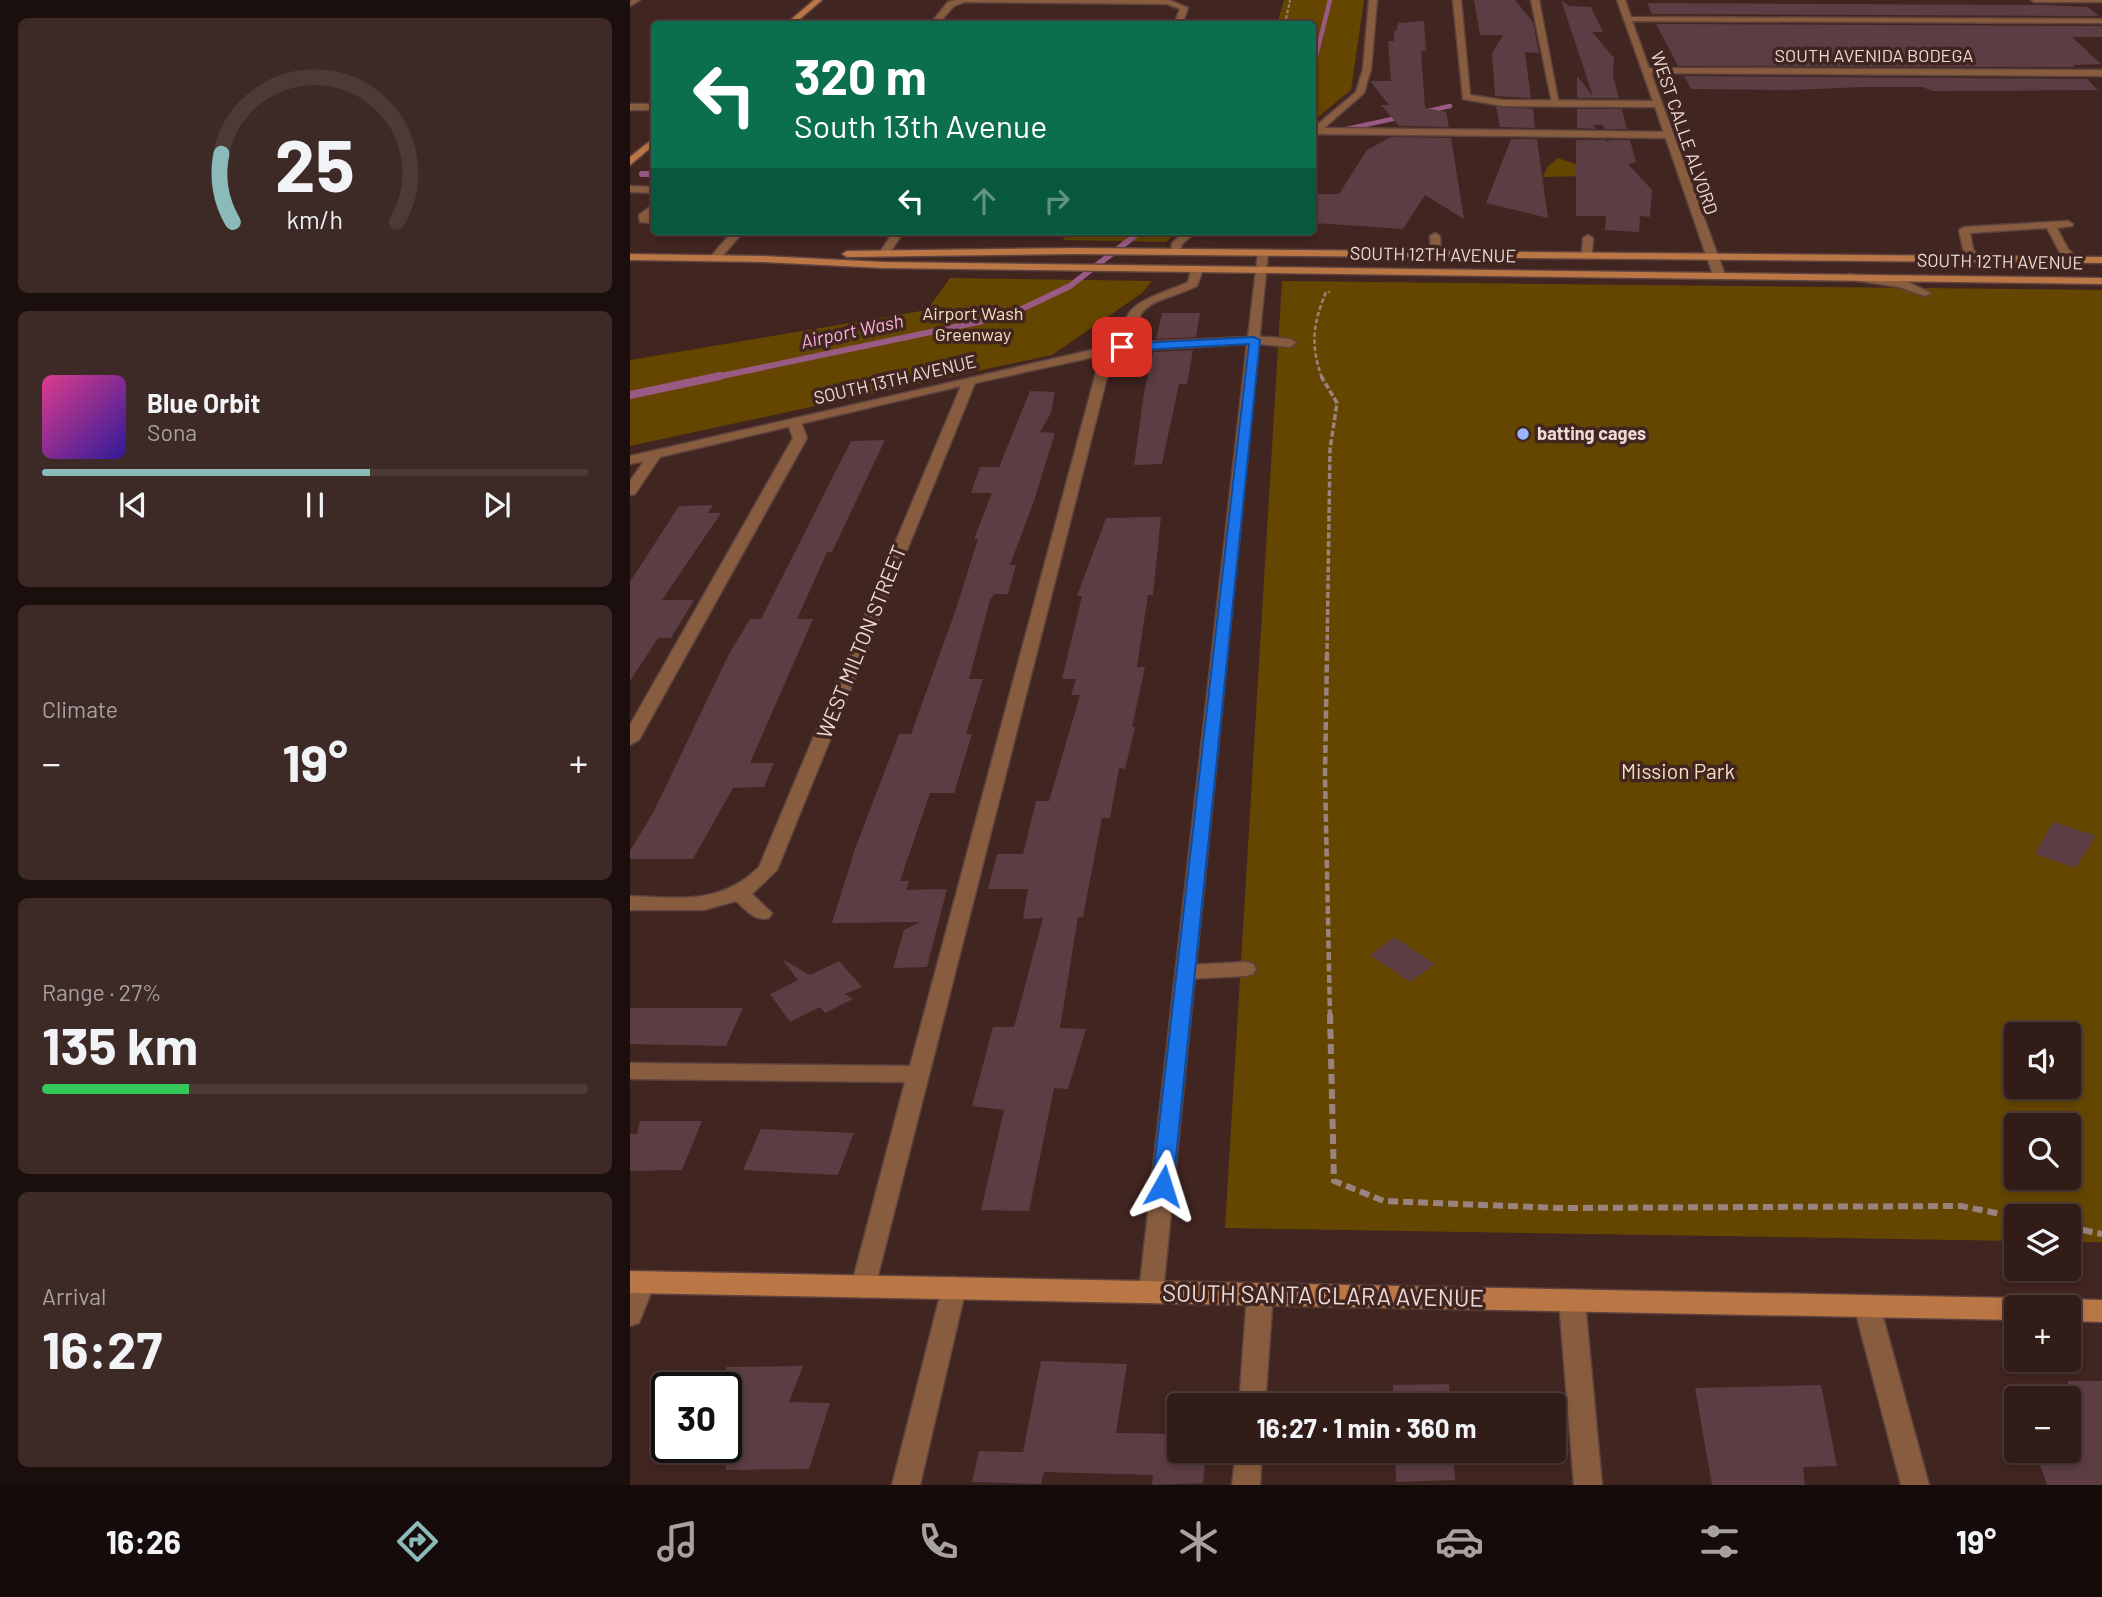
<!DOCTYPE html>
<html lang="en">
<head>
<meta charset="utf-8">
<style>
  :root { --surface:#311c18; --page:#3d2925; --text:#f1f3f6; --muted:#a8a1a2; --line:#4c3a37; --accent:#8bbbb9 }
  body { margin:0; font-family:Barlow,sans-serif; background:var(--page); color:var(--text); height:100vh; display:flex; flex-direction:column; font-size:26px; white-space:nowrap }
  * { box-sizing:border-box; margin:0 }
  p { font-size:23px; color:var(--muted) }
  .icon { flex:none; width:38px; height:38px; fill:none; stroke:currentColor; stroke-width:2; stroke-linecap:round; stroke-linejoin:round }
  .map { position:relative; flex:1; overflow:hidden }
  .details { display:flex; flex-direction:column; gap:18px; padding:18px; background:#1b0f0d; width:630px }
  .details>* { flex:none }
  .banner { position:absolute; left:21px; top:21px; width:665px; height:214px; border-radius:7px; box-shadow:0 4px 10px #0003,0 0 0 2px var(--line); background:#0b6e4f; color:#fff; overflow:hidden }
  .tools { position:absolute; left:1374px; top:1022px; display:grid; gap:14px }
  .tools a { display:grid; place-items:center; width:77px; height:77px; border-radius:7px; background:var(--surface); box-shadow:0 4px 10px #0003,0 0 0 2px var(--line); font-size:35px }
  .speed { position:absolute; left:21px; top:1372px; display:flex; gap:14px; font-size:35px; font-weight:700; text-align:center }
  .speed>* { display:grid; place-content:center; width:91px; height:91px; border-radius:50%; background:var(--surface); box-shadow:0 4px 10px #0003,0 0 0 2px var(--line); line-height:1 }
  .speed .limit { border:4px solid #111; border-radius:10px; background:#fff; color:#111 }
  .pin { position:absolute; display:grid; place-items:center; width:60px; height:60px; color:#fff; margin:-30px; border-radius:14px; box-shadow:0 4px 10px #0006 }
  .me { position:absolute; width:77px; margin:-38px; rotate:6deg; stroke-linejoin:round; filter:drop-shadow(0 0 5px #0008) }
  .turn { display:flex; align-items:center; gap:24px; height:147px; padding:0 28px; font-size:32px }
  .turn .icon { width:91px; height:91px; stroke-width:2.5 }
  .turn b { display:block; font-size:49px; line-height:60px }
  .lanes { display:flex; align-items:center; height:66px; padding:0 28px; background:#0003; justify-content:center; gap:35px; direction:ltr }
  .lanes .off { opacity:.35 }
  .big { font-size:52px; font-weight:700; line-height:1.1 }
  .details .card { flex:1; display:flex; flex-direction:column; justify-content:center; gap:10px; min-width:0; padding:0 24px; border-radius:10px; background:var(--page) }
  .details .dial { align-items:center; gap:0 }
  .dial svg { height:182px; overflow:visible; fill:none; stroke:var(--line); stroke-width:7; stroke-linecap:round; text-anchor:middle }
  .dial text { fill:var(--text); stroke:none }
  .song { display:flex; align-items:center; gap:21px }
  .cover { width:84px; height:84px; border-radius:10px; background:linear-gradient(135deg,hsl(330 70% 55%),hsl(250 70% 35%)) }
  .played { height:7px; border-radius:4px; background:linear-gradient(90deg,var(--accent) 60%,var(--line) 60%) }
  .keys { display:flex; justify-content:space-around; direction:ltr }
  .heat { display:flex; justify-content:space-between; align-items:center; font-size:38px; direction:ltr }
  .charge { height:10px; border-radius:5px; background:linear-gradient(90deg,#34c759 27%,var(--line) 0) }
  .trip { position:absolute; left:537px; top:1393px; width:399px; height:70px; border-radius:7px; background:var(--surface); box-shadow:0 4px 10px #0003,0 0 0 2px var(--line); font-weight:700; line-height:70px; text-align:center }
  .tab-bar { display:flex; height:112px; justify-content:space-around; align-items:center; background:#140b0a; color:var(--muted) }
  .tab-bar .icon { width:49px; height:49px }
  .tab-bar .active { color:var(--accent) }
  .tab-bar b { font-size:32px; color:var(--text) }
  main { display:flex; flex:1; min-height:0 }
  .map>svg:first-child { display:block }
</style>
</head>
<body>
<main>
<section class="details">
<div class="card dial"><svg viewBox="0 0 100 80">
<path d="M14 69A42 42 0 1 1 86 69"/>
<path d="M14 69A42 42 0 0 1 9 39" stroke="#8bbbb9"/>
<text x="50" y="56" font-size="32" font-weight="700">25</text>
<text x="50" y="72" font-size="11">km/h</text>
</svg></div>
<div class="card">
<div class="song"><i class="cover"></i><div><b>Blue Orbit</b><p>Sona</p></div></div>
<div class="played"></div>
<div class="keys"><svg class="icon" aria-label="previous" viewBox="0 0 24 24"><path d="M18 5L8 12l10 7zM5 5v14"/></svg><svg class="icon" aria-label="pause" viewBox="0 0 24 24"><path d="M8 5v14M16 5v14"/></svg><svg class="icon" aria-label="next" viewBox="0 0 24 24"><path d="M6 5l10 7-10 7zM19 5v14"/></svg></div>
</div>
<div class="card"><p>Climate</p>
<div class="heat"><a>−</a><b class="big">19°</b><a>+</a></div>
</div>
<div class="card"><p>Range · 27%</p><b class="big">135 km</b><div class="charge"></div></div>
<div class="card"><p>Arrival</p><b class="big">16:27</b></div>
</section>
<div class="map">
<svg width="1472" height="1485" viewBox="0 0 1472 1485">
  <rect width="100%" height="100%" fill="#412520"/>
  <path fill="#654600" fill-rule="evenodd" d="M654,0H734L721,90L683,121L682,24H647Z
    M928,158L951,166L956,176L913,177L917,167Z
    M444,231H549L536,242L432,240Z
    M320,278L522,281L512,293L422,355L0,446V360L297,310Z
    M652,281L1472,290V1242H1439L1438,1216H1386V1241L595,1228ZM1386,1034H1438V1087H1386ZM1386,1125H1438V1178H1386Z"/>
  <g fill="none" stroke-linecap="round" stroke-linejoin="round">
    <path stroke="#995a83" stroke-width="4.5" d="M682,72L700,0
      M794,112L820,106
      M712,130L776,116"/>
    <path stroke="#995a83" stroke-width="6" d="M12,174H24
      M82,378L377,316L440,286L511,231"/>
    <path stroke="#995a83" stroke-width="8" d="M0,395L90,376"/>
  </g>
  <path fill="#5c3d43" d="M844,0H885L903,22L909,53L895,52L901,98L865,96L862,53L873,35H850Z
    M931,0L939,6L961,7L973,32H962L984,58L983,76L989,98H947V76L963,96Z
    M1017,3L1416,5L1458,7L1469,16L1022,14Z
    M794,21L796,51H791L795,108L816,112L819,127L769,126L751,105H759L740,81H761L758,41H764V31H766L768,23Z
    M1026,24L1472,26V37H1442L1471,64L1443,65L1445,67L1048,66Z
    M1054,76L1457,79L1468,90L1303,91L1292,87H1232L1162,90L1061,89Z
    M866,107L903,109L905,128L870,127Z
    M947,109H992L997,129H974L973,125H963L966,129L947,128Z
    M761,137L821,138L834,219L795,195L773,229L684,223L685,194H709L737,150Z
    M881,139H907L918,218L856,203Z
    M946,140H976L979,143L978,140H1000L1006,162L998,164L1022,190L1020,217L1010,216L1009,232L975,230L976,216H946Z
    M532,313H570L566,337L526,339Z
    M563,350L557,384H549L532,464L504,465L514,393L523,352Z
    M400,391L425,392L421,413L410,432L425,433L404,501L380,565H386L378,594H364L360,600L339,679H353L336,734H342L324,793H300L270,881H279L276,890L317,889L297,967L263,968L274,930L290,922L202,923L225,849L269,734H281L325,612L348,539H344L362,493H341L350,467H369Z
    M255,440L202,552H197L167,619H183L120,763H144L134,787L103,788L63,859H0V851L24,811L99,654L120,619H131L221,441Z
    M83,505L78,513H91L32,600H64L41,638H28L0,681V582L49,506Z
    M531,517L523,595H518L507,667H515L502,727H505L495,769L489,768L480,818H472L453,917H448L430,1028L456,1029L438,1089L424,1088L399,1211L351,1210L374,1110L342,1106L363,1027H384L413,918L393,919L398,889H358L367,854H393L406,801H419L450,695H441L446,679H432L452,596H447L476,518Z
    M1423,822L1466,836L1445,868L1405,854Z
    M764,937L805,964L780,982L740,955Z
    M152,959L180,975L209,961L232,987L215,994L223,999L195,1013L190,1007L160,1022L140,994L168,980Z
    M0,1008H113L96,1046L0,1044Z
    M10,1121H72L52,1170L0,1171V1134H7Z
    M131,1129L224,1133L208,1175L113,1170Z
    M411,1361L497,1364L486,1433L550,1434V1451H576L573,1483L522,1485L523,1475L414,1472L411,1484L342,1482L349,1451L393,1452Z
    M173,1366L159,1402L200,1403L179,1469L96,1470V1367Z
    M1438,1381H1472V1485H1417L1405,1451H1438Z
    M819,1384L820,1405H764L763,1385Z
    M1191,1385L1207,1466L1173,1467L1175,1485H1082L1065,1388Z
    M765,1451H823L825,1480L766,1482Z"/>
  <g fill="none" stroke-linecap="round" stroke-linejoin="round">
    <g stroke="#5d423d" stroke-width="3">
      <path id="lane" d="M739,0H747L741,69L734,93L694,128L1039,132L1044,135L1039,138L688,134L682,137V129L726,92L733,69Z
        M901,0H909L929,105L922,103Z
        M1401,0H1472V2H1405Z
        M0,104H24V110H0Z
        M0,186L24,187V193L0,192Z
        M24,204V212L19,217H24V223L10,222L9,215Z
        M1438,221L1443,224L1442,226L1427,228L1438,249L1450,260L1445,263L1430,253L1417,228L1340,233L1343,249L1349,258L1340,260L1333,249L1329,230L1334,227Z
        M103,231H114L89,260H81V256Z
        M555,231H567L552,244L549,254H541L542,243Z
        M805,233L810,236L811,254L806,257L801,254L800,236Z
        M958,235L963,238L962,254L957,257L952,254L953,238Z
        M567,266L573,269L567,286C533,303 497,299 510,347L500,350C477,303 527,297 558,282L561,269Z
        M1219,274L1278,282L1301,293L1295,296L1269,287L1215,279L1213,277Z
        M624,336L660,339L666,343L660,347L620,343V337Z
        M478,346L484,350L245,1287L242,1295L233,1298L224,1295L221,1287L275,1082L0,1079V1063L280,1066L472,350Z
        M164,418L171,422L177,438L9,740L0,745V725L163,438L157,422Z
        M616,962L623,964L626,969L623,974L616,976L556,979L549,977L546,972L549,967L556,965Z
        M13,1272L22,1275L25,1283L9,1323L0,1326V1284L4,1275Z
        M630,1284L639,1287L643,1295L635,1405H609L617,1295L621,1287Z
        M1237,1295L1246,1298L1250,1306L1299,1485H1271L1224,1306L1228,1298Z
        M606,1451H632L630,1485H602Z"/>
    </g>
    <g stroke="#5d423d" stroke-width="3">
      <path id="street" d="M10,0L0,6L1,0Z
        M326,0H539L558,8L552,24H544L550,9L537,4L334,2L324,6L308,24H300L318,2Z
        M823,0H831L840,95L873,100L1023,101L987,0H995L1001,17L1472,19V23L1002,21L1019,68L1472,70V76L1021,73L1095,275L1089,278L1083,275L1025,107L873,106L833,99Z
        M264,231H274L259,254H251L250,252Z
        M633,250L638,253L533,1292L530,1300L521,1303L512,1300L509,1292L617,344L492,351L345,383L147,870L122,894L142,913L139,918C125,922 116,910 106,901L74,910H0V896C50,898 90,905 129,867L331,386L30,457L5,494L0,495V481L14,461L0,464V456L492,343L618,337L628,253Z
        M324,1277L333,1280L336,1288L290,1485H262L312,1288L315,1280Z
        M942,1290L951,1293L955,1301L972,1485H944L929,1301L933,1293Z"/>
    </g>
    <g stroke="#5d423d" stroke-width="3">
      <path id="secondary" d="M184,0H192L164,24H156Z
        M24,138V145L0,165V157Z
        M444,248L1472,257V263L444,254L217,257L212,254L217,251Z
        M0,254L133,256L253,262L1472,278V284L253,268L133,262L0,260Z
        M0,1271L1386,1298L1395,1301L1398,1307H1386V1320L0,1293Z
        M1438,1299L1472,1300V1322L1438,1321V1307H1427L1429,1302Z"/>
    </g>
    <path stroke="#9a837f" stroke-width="2" stroke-dasharray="3.5 2" stroke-linecap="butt" d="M655,24L660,0"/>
    <path stroke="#9a837f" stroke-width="2.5" stroke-dasharray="4.5 2.5" stroke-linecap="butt" d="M692,378C680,344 683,324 696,292H700"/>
    <path stroke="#9a837f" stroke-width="3.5" stroke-dasharray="6 2.5" stroke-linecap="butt" d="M691,376L707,403L700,449L697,655"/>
    <path stroke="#9a837f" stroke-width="4.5" stroke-dasharray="8 3.5" stroke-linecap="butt" d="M697,653L695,775L700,1016"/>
    <path stroke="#9a837f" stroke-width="6" stroke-dasharray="10 5" stroke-linecap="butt" d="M700,1014L704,1181L754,1201L930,1208L1331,1206L1386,1217
      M1438,1227L1472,1234"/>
    <use href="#lane" fill="#885d3f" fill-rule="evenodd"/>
    <use href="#street" fill="#885d3f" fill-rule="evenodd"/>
    <use href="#secondary" fill="#ba7645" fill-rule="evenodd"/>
  </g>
  <path fill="#1a73e8" stroke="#114b97" stroke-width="2" d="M624,337L630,340L543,1186L540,1192L533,1194L525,1192L522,1186L619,344L492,351L486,347L492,344Z"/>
  <circle fill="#99b5fd" stroke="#412520" stroke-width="2.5" cx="893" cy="434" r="7"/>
  <g text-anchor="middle" stroke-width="7" stroke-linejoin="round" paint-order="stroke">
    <g font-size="18" fill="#eddad6" stroke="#412520">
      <text x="1244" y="62">SOUTH AVENIDA BODEGA</text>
      <text transform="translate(1054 133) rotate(71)" y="6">WEST CALLE ALVORD</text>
      <text transform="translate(803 255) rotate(1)" y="6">SOUTH 12TH AVENUE</text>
      <text transform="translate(1370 262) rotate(1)" y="6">SOUTH 12TH AVENUE</text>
      <text transform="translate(265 380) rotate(-13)" y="6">SOUTH 13TH AVENUE</text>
    </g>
    <g font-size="18" fill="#f6e1be" stroke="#412520">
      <text x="343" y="320">Airport Wash<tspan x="343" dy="21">Greenway</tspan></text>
    </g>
    <g font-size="18" font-weight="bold" fill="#eddad6" stroke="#412520" text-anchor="start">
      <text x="907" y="440">batting cages</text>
    </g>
    <g font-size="19" font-style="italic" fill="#f9b0dd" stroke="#412520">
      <text transform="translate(222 331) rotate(-12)" y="7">Airport Wash</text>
    </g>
    <g font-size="21" fill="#eddad6" stroke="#412520">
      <text transform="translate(232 642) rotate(-68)" y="7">WEST MILTON STREET</text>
    </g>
    <g font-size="21" fill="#f6e1be" stroke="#412520">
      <text x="1048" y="779">Mission Park</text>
    </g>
    <g font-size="24" fill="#eddad6" stroke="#412520">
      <text transform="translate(693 1296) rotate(1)" y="8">SOUTH SANTA CLARA AVENUE</text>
    </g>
  </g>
</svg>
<div class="tools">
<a><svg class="icon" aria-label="sound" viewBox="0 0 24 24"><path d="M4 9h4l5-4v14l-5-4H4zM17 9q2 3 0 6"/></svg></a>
<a><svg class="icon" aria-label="search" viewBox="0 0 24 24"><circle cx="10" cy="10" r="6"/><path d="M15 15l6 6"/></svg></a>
<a><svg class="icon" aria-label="layers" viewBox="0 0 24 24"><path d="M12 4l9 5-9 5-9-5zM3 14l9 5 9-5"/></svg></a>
<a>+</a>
<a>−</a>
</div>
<div class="speed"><div class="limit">30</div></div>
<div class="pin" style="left:492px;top:347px;background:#d93025"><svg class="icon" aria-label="arrive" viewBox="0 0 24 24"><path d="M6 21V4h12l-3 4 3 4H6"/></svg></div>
<svg class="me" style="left:533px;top:1186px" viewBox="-20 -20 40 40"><path d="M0-17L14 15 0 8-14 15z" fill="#1a73e8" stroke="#fff" stroke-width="4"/></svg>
<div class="trip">16:27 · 1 min · 360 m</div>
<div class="banner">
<div class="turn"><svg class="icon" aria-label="left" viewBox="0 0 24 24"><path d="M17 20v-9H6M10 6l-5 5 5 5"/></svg><div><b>320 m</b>South 13th Avenue</div></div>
<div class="lanes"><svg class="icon" aria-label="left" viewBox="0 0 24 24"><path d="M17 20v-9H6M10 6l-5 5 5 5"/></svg><svg class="icon off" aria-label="ahead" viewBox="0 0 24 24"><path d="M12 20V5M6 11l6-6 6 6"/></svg><svg class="icon off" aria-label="right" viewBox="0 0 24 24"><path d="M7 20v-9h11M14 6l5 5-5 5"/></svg></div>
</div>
</div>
</main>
<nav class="tab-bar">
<b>16:26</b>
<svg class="icon active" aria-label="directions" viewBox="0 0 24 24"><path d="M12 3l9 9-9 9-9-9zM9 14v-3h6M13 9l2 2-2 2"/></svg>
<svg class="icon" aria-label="music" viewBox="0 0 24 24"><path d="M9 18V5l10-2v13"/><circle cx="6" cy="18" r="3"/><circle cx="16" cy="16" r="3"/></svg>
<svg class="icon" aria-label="phone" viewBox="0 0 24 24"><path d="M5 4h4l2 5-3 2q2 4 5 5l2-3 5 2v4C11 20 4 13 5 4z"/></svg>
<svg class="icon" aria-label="climate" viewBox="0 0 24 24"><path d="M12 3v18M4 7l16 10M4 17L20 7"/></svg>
<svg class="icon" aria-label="car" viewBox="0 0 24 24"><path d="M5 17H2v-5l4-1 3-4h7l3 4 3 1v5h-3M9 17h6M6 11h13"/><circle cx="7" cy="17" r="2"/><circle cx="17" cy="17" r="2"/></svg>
<svg class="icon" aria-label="filters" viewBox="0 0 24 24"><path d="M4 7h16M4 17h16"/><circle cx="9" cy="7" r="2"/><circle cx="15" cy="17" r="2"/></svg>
<b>19°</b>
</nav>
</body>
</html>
